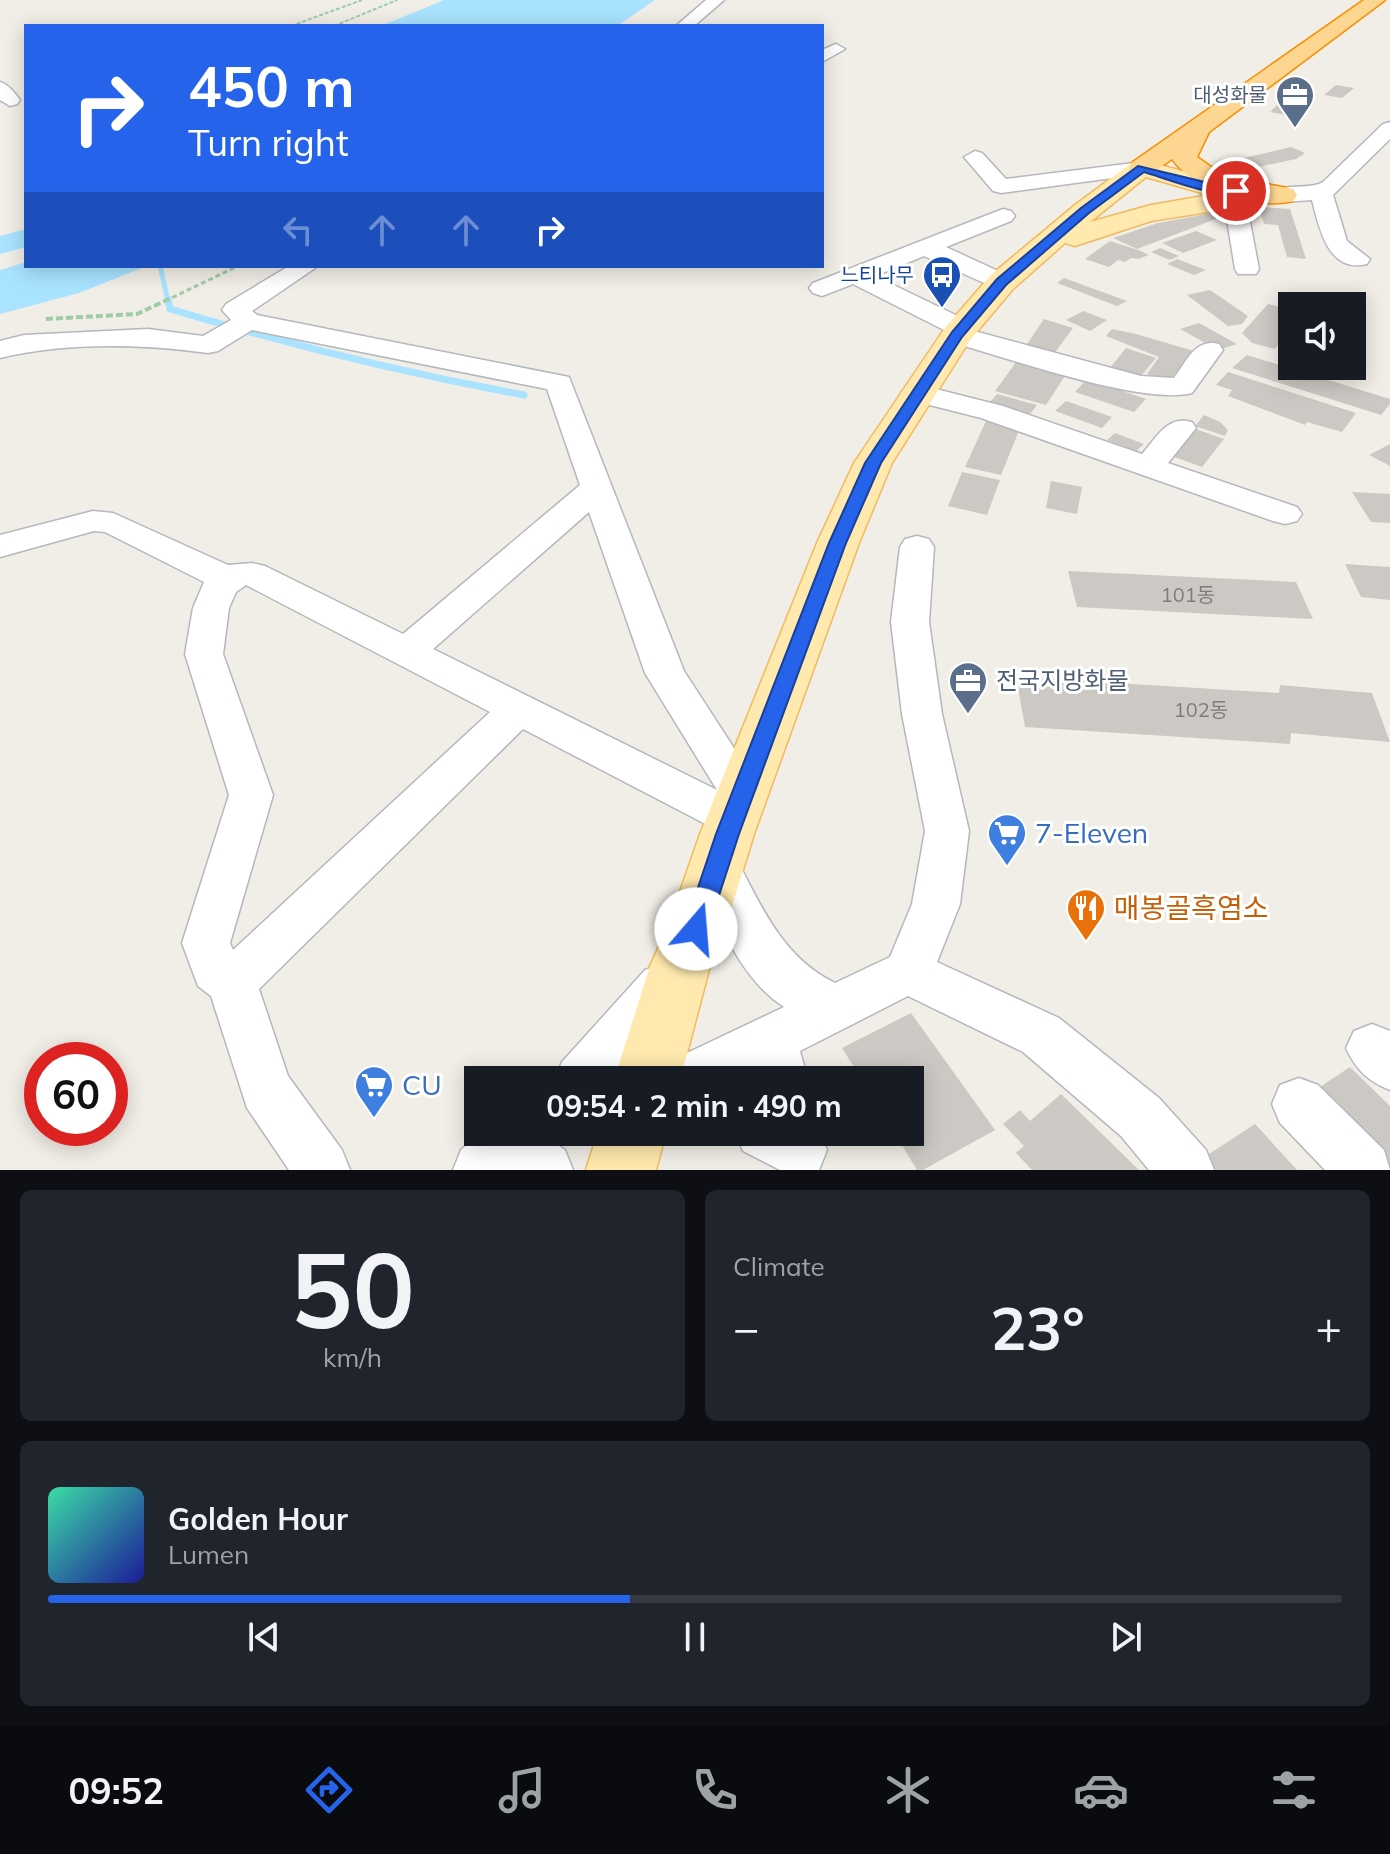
<!DOCTYPE html>
<html lang="en">
<head>
<meta charset="utf-8">
<style>
  :root { --surface:#171b24; --page:#20242c; --text:#f1f3f6; --muted:#9ea1a6; --line:#363941; --accent:#2563eb }
  body { margin:0; font-family:Mulish,"Noto Sans KR",sans-serif; background:var(--page); color:var(--text); height:100vh; display:flex; flex-direction:column; font-size:30px; white-space:nowrap }
  * { box-sizing:border-box; margin:0 }
  p { font-size:26px; color:var(--muted) }
  .icon { flex:none; width:44px; height:44px; fill:none; stroke:currentColor; stroke-width:2; stroke-linecap:round; stroke-linejoin:round }
  .map { position:relative; height:1170px; overflow:hidden }
  .drawer { display:flex; flex-direction:column; gap:20px; padding:20px; background:#0d0f14; flex:1 }
  .drawer>* { flex:none }
  .top-card { position:absolute; left:24px; top:24px; width:800px; height:244px; border-radius:0px; box-shadow:0 4px 20px #0003; background:#2563eb; color:#fff; overflow:hidden }
  .buttons { position:absolute; left:1278px; top:292px; display:grid; gap:16px }
  .buttons a { display:grid; place-items:center; width:88px; height:88px; border-radius:0px; background:var(--surface); box-shadow:0 4px 20px #0003; font-size:40px }
  .speed { position:absolute; left:24px; top:1042px; display:flex; gap:16px; font-size:40px; font-weight:700; text-align:center }
  .speed>* { display:grid; place-content:center; width:104px; height:104px; border-radius:50%; background:var(--surface); box-shadow:0 4px 20px #0003; line-height:1 }
  .speed .limit { border:12px solid #d22; background:#fff; color:#111 }
  .pin { position:absolute; display:grid; place-items:center; width:68px; height:68px; color:#fff; margin:-34px; border:4px solid #fff; border-radius:50%; box-shadow:0 2px 8px #0007 }
  .me { position:absolute; width:88px; margin:-44px; rotate:18deg; stroke-linejoin:round; filter:drop-shadow(0 0 6px #0008) }
  .turn { display:flex; align-items:center; gap:28px; height:168px; padding:0 32px; font-size:36px }
  .turn .icon { width:104px; height:104px; stroke-width:2.5 }
  .turn b { display:block; font-size:56px; line-height:68px }
  .lanes { display:flex; align-items:center; height:76px; padding:0 32px; background:#0003; justify-content:center; gap:40px; direction:ltr }
  .lanes .off { opacity:.35 }
  .big { font-size:60px; font-weight:700; line-height:1.1 }
  .drawer .card { flex:1; display:flex; flex-direction:column; justify-content:center; gap:12px; min-width:0; padding:0 28px; border-radius:12px; background:var(--page) }
  .drawer .dial { align-items:center; gap:0 }
  .dial b { font-size:104px; line-height:1 }
  .song { display:flex; align-items:center; gap:24px }
  .cover { width:96px; height:96px; border-radius:12px; background:linear-gradient(135deg,hsl(160 70% 55%),hsl(240 70% 35%)) }
  .played { height:8px; border-radius:4px; background:linear-gradient(90deg,var(--accent) 45%,var(--line) 45%) }
  .keys { display:flex; justify-content:space-around; direction:ltr }
  .heat { display:flex; justify-content:space-between; align-items:center; font-size:44px; direction:ltr }
  .drawer .tiles { flex:1; display:grid; gap:20px; grid-template-columns:1fr 1fr }
  .card:last-child { grid-column:span 2 }
  .trip { position:absolute; left:464px; top:1066px; width:460px; height:80px; border-radius:0px; background:var(--surface); box-shadow:0 4px 20px #0003; font-weight:700; line-height:80px; text-align:center }
  .tabs { display:flex; height:128px; justify-content:space-around; align-items:center; background:#090b0e; color:var(--muted) }
  .tabs .icon { width:56px; height:56px }
  .tabs .current { color:var(--accent) }
  .tabs b { font-size:36px; color:var(--text) }
  .map>svg:first-child { display:block }
</style>
</head>
<body>
<div class="map">
<svg width="1390" height="1170" viewBox="0 0 1390 1170">
  <rect width="100%" height="100%" fill="#f1eee7"/>
  <path fill="#a9e3ff" d="M444,0H655L617,26H381Z
    M26,262V266H147L79,293L0,314V270Z"/>
  <g fill="none" stroke-linecap="round" stroke-linejoin="round">
    <path stroke="#a9e3ff" stroke-width="5" d="M160,266L168,301"/>
    <path stroke="#a9e3ff" stroke-width="7" d="M168,299L170,309C287,344 404,373 524,395"/>
    <path fill="#a9e3ff" fill-rule="evenodd" d="M26,229V247L0,254V236Z"/>
  </g>
  <path fill="#ccc9c4" d="M1336,85L1354,88L1342,98L1324,95Z
    M1277,105L1294,108L1286,115L1270,112Z
    M1291,147L1305,153L1296,159L1243,170L1227,162Z
    M1259,207L1290,209L1306,259L1287,257L1278,225L1264,224Z
    M1212,213L1221,217L1137,249L1113,238L1158,223Z
    M1196,231L1217,240L1183,253L1162,243Z
    M1110,241L1141,251L1149,255L1138,259L1131,258L1125,262L1118,260L1109,267L1085,259Z
    M1160,248L1179,256L1170,260L1151,252Z
    M1177,259L1206,270L1194,275L1167,264Z
    M1064,278L1127,301L1117,306L1057,283Z
    M1210,290L1248,316L1242,324L1228,326L1187,295Z
    M1268,304L1292,310V325L1275,349L1252,343L1242,333Z
    M1083,311L1107,320L1090,331L1066,320Z
    M1044,319L1073,328L1053,355L1025,347Z
    M1199,323L1237,344L1218,350L1180,329Z
    M1112,329L1136,334L1194,351L1169,381L1147,374L1159,357L1106,336Z
    M1126,348L1156,358L1140,377L1109,369Z
    M1247,355L1390,399V404L1381,415L1232,368Z
    M1019,358L1068,371L1046,405L995,391Z
    M1228,372L1356,413L1342,432L1307,422L1305,425L1228,396L1232,390L1216,385Z
    M1087,379L1146,399L1134,412L1075,392Z
    M997,394L1037,405L1030,414L990,402Z
    M1066,401L1112,417L1102,428L1055,411Z
    M1204,415L1220,422L1228,430L1225,436L1195,426Z
    M986,421L1020,428L1001,475L965,467Z
    M1190,427L1224,439L1202,467L1169,455Z
    M1115,433L1144,444L1136,451L1107,440Z
    M1390,444V466L1369,455Z
    M962,472L1000,480L987,515L948,506Z
    M1051,481L1082,487L1077,514L1046,508Z
    M1352,492L1390,494V523L1371,522Z
    M1345,564L1390,567V600L1361,597Z
    M1068,571L1296,582L1313,619L1077,607Z
    M1016,677L1279,693L1280,685L1372,693L1390,742L1291,733L1290,744L1025,727Z
    M911,1013L995,1130L923,1170H917L894,1132H910V1080H862L842,1048Z
    M1350,1067L1390,1106V1170L1311,1093Z
    M1061,1094L1139,1170H1032L1016,1153L1024,1146L1003,1124L1020,1110L1030,1121Z
    M1255,1124L1297,1170H1214L1203,1158Z"/>
  <g fill="none" stroke-linecap="round" stroke-linejoin="round">
    <g stroke="#b4b8bc" stroke-width="3">
      <path id="minor" d="M706,0H724L694,26H676Z
        M836,44L845,49L822,62V50Z
        M0,82C9,85 14,92 20,100L17,104L10,106L0,100Z
        M1390,122V139L1333,195L1347,241L1370,259L1367,264C1328,274 1319,227 1312,200L1283,202L1272,195C1284,181 1308,191 1323,182L1383,124Z
        M975,151L982,153L1006,179L1142,162L1153,168L1142,174L1001,193L993,191L964,157Z
        M1235,194L1243,196L1246,201L1259,269L1256,274H1238L1235,269L1224,201L1227,196Z
        M1003,209L1011,211L1015,216L1011,221L946,247L1011,277L1015,282L1011,287H993L924,256L875,276L972,323L974,331L1141,376L1174,378C1187,361 1195,338 1219,344L1223,350L1192,393C1141,406 1003,356 947,341L943,335L946,331L853,284L822,296L813,293L809,288L813,283Z
        M289,266H318L252,311L257,315L569,377L684,671L765,796L758,808L751,810L755,818L749,830L733,835L717,830L523,729L259,989L288,1076L342,1150L350,1170H289L247,1108L211,996L198,986L182,943L229,795L185,654L193,608L204,582L105,532L94,531L0,557V535L93,511L113,513L228,565L252,563L265,566L403,634L580,485L547,389L252,330L218,351L208,353C140,344 67,342 0,358V341L24,335L148,329L203,336L231,320L222,310L226,304ZM589,512L645,673L717,790L433,649ZM246,585L490,712L233,950L230,943L273,795L223,654L229,608L236,592Z
        M916,384L1003,406L1142,454C1157,437 1167,415 1192,422L1196,428L1168,463L1297,507L1302,514L1297,521L1285,524L1273,521L981,418L906,399L901,393L906,387Z
        M917,536L929,539L934,547L929,622L942,714L969,831L960,904L937,962L1059,1018L1159,1098L1206,1150L1214,1170H1149L1121,1136L1023,1052L908,996L800,1051L808,1080H754L753,1074L742,1080H660L668,1062L784,1007C737,977 716,913 694,865L701,852L717,846L733,852C759,902 781,957 835,983L890,957L912,904L925,831L902,714L891,622L900,547L905,539Z
        M663,964L681,970L688,986L681,1002L615,1080H554L562,1062L645,970Z
        M1372,1024L1390,1031V1090C1368,1081 1356,1070 1346,1048L1354,1031Z
        M1299,1078L1318,1085L1384,1150L1390,1170H1325L1280,1123L1272,1104L1280,1085Z
        M480,1132H548L546,1137L565,1150L573,1170H453L461,1150Z
        M735,1132H819L827,1150L819,1170H780L743,1151Z"/>
    </g>
    <g stroke="#f2b95f" stroke-width="3">
      <path id="major" d="M1142,160L1215,180L1274,187L1278,193L1274,199H1241L1239,207L1151,221L1075,246L1065,243L1013,289L970,340L892,463L859,543L754,834L725,929L710,966L680,1080H614L650,966L667,929L700,834L817,543L854,463L945,328L991,275L1075,205L1133,162ZM1146,177L1209,195L1151,205L1090,222Z
        M598,1132H666L656,1170H586Z"/>
    </g>
    <g stroke="#f78f01" stroke-width="3">
      <path id="highway" d="M1364,0H1385L1209,132L1197,157L1224,176L1293,189L1297,195L1293,201C1256,210 1193,190 1172,159L1151,174H1133L1129,168L1133,162Z"/>
    </g>
    <path stroke="#9ecca6" stroke-width="2" stroke-dasharray="4 2" stroke-linecap="butt" d="M291,26L362,0
      M334,26L397,0"/>
    <path stroke="#9ecca6" stroke-width="3" stroke-dasharray="5 3" stroke-linecap="butt" d="M165,301L238,266"/>
    <path stroke="#9ecca6" stroke-width="4" stroke-dasharray="7 3" stroke-linecap="butt" d="M46,319L137,314L169,299"/>
    <use href="#minor" fill="#fff" fill-rule="evenodd"/>
    <use href="#major" fill="#ffe9ae" fill-rule="evenodd"/>
    <use href="#highway" fill="#fdd692" fill-rule="evenodd"/>
  </g>
  <path fill="#2563eb" stroke="#184099" stroke-width="2" d="M1138,166L1242,191C1225,202 1165,178 1144,172L1089,213L1006,285L962,337L881,463L846,543L739,834L708,929L704,936L696,939L687,936L684,929L716,834L829,543L865,463L952,332L997,279L1081,208Z"/>
  <defs>
    <g id="office-pin" transform="scale(2)"><path d="M0 17L-7.5 6A9.5 9.5 0 1 1 7.5 6Z" fill="#5c6f8a" stroke="#fff"/><path d="M-6-3h4V-5.5h4V-3h4V5H-6ZM-1-4.5V-3h2v-1.5ZM-6 0V1H6V0Z" fill="#fff"/></g>
    <g id="bus-pin" transform="scale(2)"><path d="M0 17L-7.5 6A9.5 9.5 0 1 1 7.5 6Z" fill="#1a4fb4" stroke="#fff"/><path d="M-5-6H5V4H4V6H2V4H-2V6H-4V4H-5ZM-3.5-4V0h7V-4ZM-3.5 1.2v1.5H-2V1.2ZM2 1.2v1.5H3.5V1.2Z" fill="#fff"/></g>
    <g id="supermarket-pin" transform="scale(2)"><path d="M0 17L-7.5 6A9.5 9.5 0 1 1 7.5 6Z" fill="#3f7fe0" stroke="#fff"/><path d="M-6-5.5h2.5l.6 2H6L4.5 2H-2.5L-4.4-4H-6ZM-1.5 3.2a1.3 1.3 0 1 0 .1 0ZM3 3.2a1.3 1.3 0 1 0 .1 0Z" fill="#fff"/></g>
    <g id="restaurant-pin" transform="scale(2)"><path d="M0 17L-7.5 6A9.5 9.5 0 1 1 7.5 6Z" fill="#e8710a" stroke="#fff"/><path d="M-5-6h1v4h1v-4h1v4h1v-4h1v5L-1.5 .5V6h-2V.5L-5-1ZM5-6V6H3V1.5H1.5Q1.5-4 5-6Z" fill="#fff"/></g>
  </defs>
  <g fill-rule="evenodd">
    <use href="#office-pin" x="1295" y="95"/>
    <use href="#bus-pin" x="942" y="275"/>
    <use href="#office-pin" x="968" y="681"/>
    <use href="#supermarket-pin" x="1007" y="833"/>
    <use href="#restaurant-pin" x="1086" y="908"/>
    <use href="#supermarket-pin" x="374" y="1085"/>
  </g>
  <g text-anchor="middle" stroke-width="6" stroke-linejoin="round" paint-order="stroke">
    <g font-size="20" fill="#4e5e75" stroke="#fff" text-anchor="end">
      <text x="1267" y="102">대성화물</text>
    </g>
    <g font-size="20" fill="#164399" stroke="#fff" text-anchor="end">
      <text x="914" y="282">느티나무</text>
    </g>
    <g font-size="20" fill="#7a7c7e">
      <text x="1188" y="602">101동</text>
      <text x="1201" y="717">102동</text>
    </g>
    <g font-size="24" fill="#4e5e75" stroke="#fff" text-anchor="start">
      <text x="996" y="689">전국지방화물</text>
    </g>
    <g font-size="28" fill="#366cbe" stroke="#fff" text-anchor="start">
      <text x="1035" y="843">7-Eleven</text>
      <text x="402" y="1095">CU</text>
    </g>
    <g font-size="28" fill="#c56008" stroke="#fff" text-anchor="start">
      <text x="1114" y="918">매봉골흑염소</text>
    </g>
  </g>
</svg>
<div class="buttons">
<a><svg class="icon" aria-label="sound" viewBox="0 0 24 24"><path d="M4 9h4l5-4v14l-5-4H4zM17 9q2 3 0 6"/></svg></a>
</div>
<div class="speed"><div class="limit">60</div></div>
<div class="pin" style="left:1236px;top:191px;background:#d93025"><svg class="icon" aria-label="arrive" viewBox="0 0 24 24"><path d="M6 21V4h12l-3 4 3 4H6"/></svg></div>
<svg class="me" style="left:696px;top:929px" viewBox="-20 -20 40 40"><circle r="19" fill="#fff"/><path d="M0-13L10 11 0 6-10 11z" fill="#2563eb"/></svg>
<div class="trip">09:54 · 2 min · 490 m</div>
<div class="top-card">
<div class="turn"><svg class="icon" aria-label="right" viewBox="0 0 24 24"><path d="M7 20v-9h11M14 6l5 5-5 5"/></svg><div><b>450 m</b>Turn right</div></div>
<div class="lanes"><svg class="icon off" aria-label="left" viewBox="0 0 24 24"><path d="M17 20v-9H6M10 6l-5 5 5 5"/></svg><svg class="icon off" aria-label="ahead" viewBox="0 0 24 24"><path d="M12 20V5M6 11l6-6 6 6"/></svg><svg class="icon off" aria-label="ahead" viewBox="0 0 24 24"><path d="M12 20V5M6 11l6-6 6 6"/></svg><svg class="icon" aria-label="right" viewBox="0 0 24 24"><path d="M7 20v-9h11M14 6l5 5-5 5"/></svg></div>
</div>
</div>
<section class="drawer">
<div class="tiles">
<div class="card dial"><b>50</b><p>km/h</p></div>
<div class="card"><p>Climate</p>
<div class="heat"><a>−</a><b class="big">23°</b><a>+</a></div>
</div>
<div class="card">
<div class="song"><i class="cover"></i><div><b>Golden Hour</b><p>Lumen</p></div></div>
<div class="played"></div>
<div class="keys"><svg class="icon" aria-label="previous" viewBox="0 0 24 24"><path d="M18 5L8 12l10 7zM5 5v14"/></svg><svg class="icon" aria-label="pause" viewBox="0 0 24 24"><path d="M8 5v14M16 5v14"/></svg><svg class="icon" aria-label="next" viewBox="0 0 24 24"><path d="M6 5l10 7-10 7zM19 5v14"/></svg></div>
</div>
</div>
</section>
<nav class="tabs">
<b>09:52</b>
<svg class="icon current" aria-label="directions" viewBox="0 0 24 24"><path d="M12 3l9 9-9 9-9-9zM9 14v-3h6M13 9l2 2-2 2"/></svg>
<svg class="icon" aria-label="music" viewBox="0 0 24 24"><path d="M9 18V5l10-2v13"/><circle cx="6" cy="18" r="3"/><circle cx="16" cy="16" r="3"/></svg>
<svg class="icon" aria-label="phone" viewBox="0 0 24 24"><path d="M5 4h4l2 5-3 2q2 4 5 5l2-3 5 2v4C11 20 4 13 5 4z"/></svg>
<svg class="icon" aria-label="climate" viewBox="0 0 24 24"><path d="M12 3v18M4 7l16 10M4 17L20 7"/></svg>
<svg class="icon" aria-label="car" viewBox="0 0 24 24"><path d="M5 17H2v-5l4-1 3-4h7l3 4 3 1v5h-3M9 17h6M6 11h13"/><circle cx="7" cy="17" r="2"/><circle cx="17" cy="17" r="2"/></svg>
<svg class="icon" aria-label="filters" viewBox="0 0 24 24"><path d="M4 7h16M4 17h16"/><circle cx="9" cy="7" r="2"/><circle cx="15" cy="17" r="2"/></svg>
</nav>
</body>
</html>
